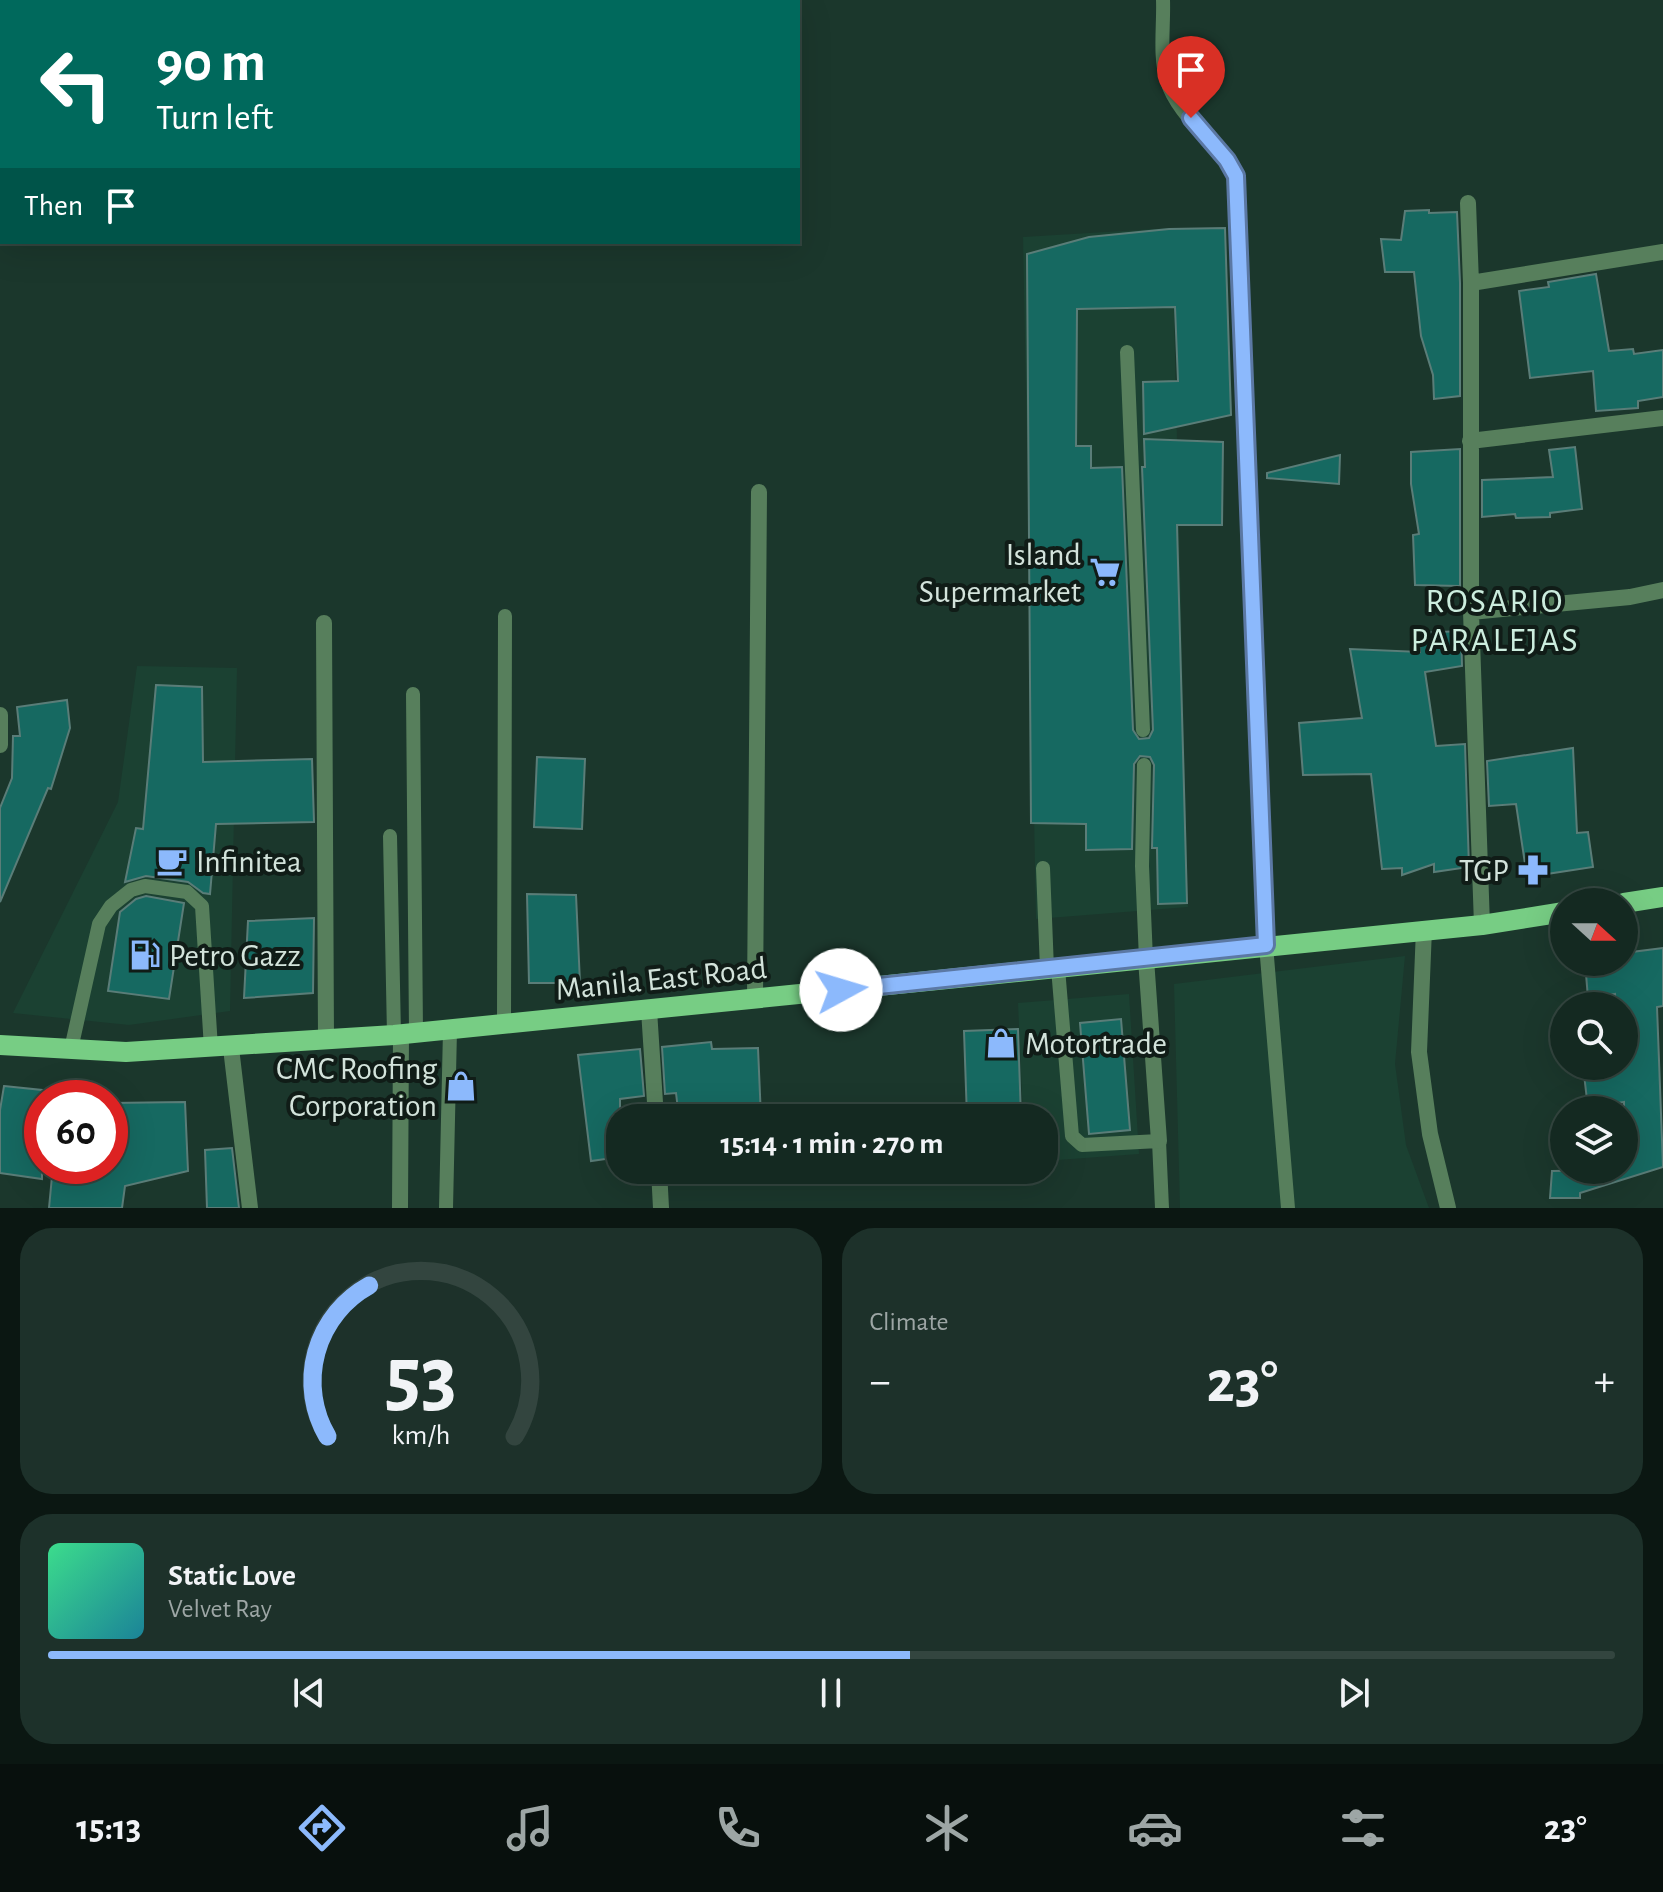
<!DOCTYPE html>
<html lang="en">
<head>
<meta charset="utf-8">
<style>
  :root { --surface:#142921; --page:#1d312a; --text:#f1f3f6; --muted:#9da6a5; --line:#33453f; --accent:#8cb9fc }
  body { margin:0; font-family:"Alegreya Sans",sans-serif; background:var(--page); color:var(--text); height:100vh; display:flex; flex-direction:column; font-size:30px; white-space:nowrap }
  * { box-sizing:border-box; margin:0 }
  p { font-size:26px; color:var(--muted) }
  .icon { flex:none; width:44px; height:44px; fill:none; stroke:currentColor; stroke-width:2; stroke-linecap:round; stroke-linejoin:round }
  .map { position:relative; height:1208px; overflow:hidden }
  .side { display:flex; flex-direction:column; gap:20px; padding:20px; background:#0b1712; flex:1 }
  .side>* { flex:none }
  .top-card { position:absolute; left:0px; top:0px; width:800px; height:244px; box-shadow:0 8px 32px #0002,0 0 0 2px var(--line); background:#00695c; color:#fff; overflow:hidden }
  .needle { width:52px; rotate:111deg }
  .fabs { position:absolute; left:1550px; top:888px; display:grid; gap:16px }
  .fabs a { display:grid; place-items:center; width:88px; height:88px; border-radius:50%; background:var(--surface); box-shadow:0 8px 32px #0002,0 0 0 2px var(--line); font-size:40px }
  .speed { position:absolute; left:24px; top:1080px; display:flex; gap:16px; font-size:40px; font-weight:700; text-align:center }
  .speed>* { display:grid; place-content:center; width:104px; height:104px; border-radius:50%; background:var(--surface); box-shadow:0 8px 32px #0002,0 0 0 2px var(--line); line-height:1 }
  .speed .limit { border:12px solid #d22; background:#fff; color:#111 }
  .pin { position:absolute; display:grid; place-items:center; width:68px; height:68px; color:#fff; margin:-82px -34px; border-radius:50% 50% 50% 0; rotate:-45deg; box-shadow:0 0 8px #0007 }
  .pin .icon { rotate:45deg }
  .me { position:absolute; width:88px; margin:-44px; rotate:84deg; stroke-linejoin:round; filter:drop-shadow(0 0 6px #0008) }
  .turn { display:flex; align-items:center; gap:28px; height:168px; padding:0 24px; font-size:36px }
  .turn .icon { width:104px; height:104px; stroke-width:2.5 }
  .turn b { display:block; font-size:56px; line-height:68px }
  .then { display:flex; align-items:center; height:76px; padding:0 24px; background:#0003; gap:16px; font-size:30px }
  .big { font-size:60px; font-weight:700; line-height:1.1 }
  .side .widget { flex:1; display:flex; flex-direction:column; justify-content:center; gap:12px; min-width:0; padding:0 28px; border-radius:32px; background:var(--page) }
  .side .dial { align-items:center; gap:0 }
  .dial svg { height:208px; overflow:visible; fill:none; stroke:var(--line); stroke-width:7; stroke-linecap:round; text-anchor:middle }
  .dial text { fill:var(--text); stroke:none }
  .song { display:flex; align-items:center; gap:24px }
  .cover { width:96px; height:96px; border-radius:12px; background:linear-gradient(135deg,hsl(150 70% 55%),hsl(190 70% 35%)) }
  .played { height:8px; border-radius:4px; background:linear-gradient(90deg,var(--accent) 55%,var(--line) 55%) }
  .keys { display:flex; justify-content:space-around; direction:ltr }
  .heat { display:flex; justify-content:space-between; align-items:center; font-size:44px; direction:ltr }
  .side .tiles { flex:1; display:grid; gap:20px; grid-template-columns:1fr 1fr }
  .widget:last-child { grid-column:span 2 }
  .trip { position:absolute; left:606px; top:1104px; width:452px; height:80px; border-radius:32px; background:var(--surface); box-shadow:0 8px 32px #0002,0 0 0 2px var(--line); font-weight:700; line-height:80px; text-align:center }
  .tab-bar { display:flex; height:128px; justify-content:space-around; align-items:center; background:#08100d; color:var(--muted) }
  .tab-bar .icon { width:56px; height:56px }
  .tab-bar .active { color:var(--accent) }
  .tab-bar b { font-size:36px; color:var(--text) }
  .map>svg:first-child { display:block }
</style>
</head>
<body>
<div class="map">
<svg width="1663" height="1208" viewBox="0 0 1663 1208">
  <rect width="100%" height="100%" fill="#1b372c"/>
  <path fill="#1b4132" d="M1172,228L1188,907L1036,919L1023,237Z
    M137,666L237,668L230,1011L129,1025L13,1013L118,802Z
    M1405,956L1395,1064L1406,1145L1429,1208H1180L1174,984Z
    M1129,994L1139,1154L1044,1161V1118H1023L1018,1003Z"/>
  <path fill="#166961" stroke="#5a7d78" stroke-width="2" d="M1429,210V213L1457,212L1460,283V396L1434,399L1433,375L1421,336L1414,272H1385L1381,239L1401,240L1405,211Z
    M1225,228L1231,415L1144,434L1143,382L1178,381L1175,307L1077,309L1076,446H1091V468L1122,467L1133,730L1139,739L1149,738L1153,730L1142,467H1145L1144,439L1223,442L1222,525H1177L1187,903L1158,904L1157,848H1152L1154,765L1150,757L1140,756L1134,764L1132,849L1086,850V824L1031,823L1027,254L1089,237L1169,229Z
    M1596,274L1609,351L1633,349L1634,354L1663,350V397L1638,401V408L1596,411L1593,371L1530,378L1519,291L1549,287L1548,282Z
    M1575,447L1582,509L1550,513V517L1516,518L1515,514L1482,517V480L1553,477L1549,450Z
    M1460,449V586L1415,585L1413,535L1419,534L1411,484V452Z
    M1340,455L1339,484L1267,478V473Z
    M1461,631L1462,666L1425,672L1436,746L1465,744L1469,867L1434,872V864L1402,875V868L1382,869L1371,774L1303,775L1299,723L1362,718L1350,649L1420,652L1418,633Z
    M156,685L202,687L203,762L312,759L314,822L216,824L210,894L203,893L188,882L146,876L125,882L136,828L143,829Z
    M67,700L70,728L51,789L48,788L0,902V808L12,778L13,736H20L17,707Z
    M1573,748L1577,833L1588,832L1593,867L1527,877L1516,804L1489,806L1487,761Z
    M537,757L585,759L582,829L534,827Z
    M527,894L576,895L580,983H529Z
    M146,896L184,903L169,999L108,991L120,912L136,899Z
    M314,918L313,993L244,998L248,921Z
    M1663,948V1006L1657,1007L1663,1167L1580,1193V1198H1550L1552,1171L1624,1170V1102L1588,1108L1583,1066H1624V1006H1616L1615,994L1588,998L1585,962H1624V953Z
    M1121,1019L1130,1130L1089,1134L1080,1023Z
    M1018,1029L1021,1118H967L964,1031Z
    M711,1042L712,1049L758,1048L761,1118H679L676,1093L665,1094L662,1047Z
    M640,1049L644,1096L620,1099V1157L591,1161L578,1055Z
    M4,1086L42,1090V1179L0,1173V1110Z
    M185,1102L188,1171L125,1186L122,1208H49L53,1166H110V1103Z
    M232,1148L239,1208H207L205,1150Z"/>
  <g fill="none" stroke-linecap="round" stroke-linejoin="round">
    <path stroke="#577f5c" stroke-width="14" d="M1163,0C1164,25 1159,57 1167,81C1178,117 1218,143 1236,176L1266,945L1288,1208
      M1127,352L1143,730
      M413,694L416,1033
      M1144,765L1142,866L1146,959
      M390,836L394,1035
      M1043,868L1047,969
      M1058,968L1072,1136L1082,1145L1159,1141L1162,1208
      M504,1024L505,616
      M71,1049L99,924L111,906L131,890L145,886L187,892L202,906L211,1048
      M446,1208L450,1030"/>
    <path stroke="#577f5c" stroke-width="16" d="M1468,203L1471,283V612L1482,925
      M1471,283L1663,252
      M1470,441L1663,418
      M1471,612L1630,597L1663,590
      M324,623L326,1040
      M0,715V745
      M1424,929L1419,1052L1430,1134L1448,1208
      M1146,959L1159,1141
      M755,999L759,492
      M649,1010L656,1118
      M231,1048L250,1208
      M659,1170L661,1208
      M400,1208L401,1034"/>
    <path stroke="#77cd84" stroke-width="20" d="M1624,903L1663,897
      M0,1045L126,1052L394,1035L1482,925L1564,912"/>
  </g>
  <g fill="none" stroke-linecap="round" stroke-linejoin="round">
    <g stroke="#5b78a4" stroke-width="20">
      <path id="route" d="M841,990L1266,945L1236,176L1227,160L1191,118"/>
    </g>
    <use href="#route" stroke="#8cb9fc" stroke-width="14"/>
  </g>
  <defs>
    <g id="supermarket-bare" transform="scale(2.4)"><path d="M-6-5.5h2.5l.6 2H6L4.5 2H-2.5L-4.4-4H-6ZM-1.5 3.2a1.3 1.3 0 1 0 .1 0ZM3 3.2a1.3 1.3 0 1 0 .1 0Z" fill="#8cb9fc" stroke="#101c17" stroke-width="2.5" paint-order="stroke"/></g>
    <g id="cafe-bare" transform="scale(2.4)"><path d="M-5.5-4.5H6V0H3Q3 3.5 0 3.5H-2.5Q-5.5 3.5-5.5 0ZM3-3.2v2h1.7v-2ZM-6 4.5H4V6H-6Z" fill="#8cb9fc" stroke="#101c17" stroke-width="2.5" paint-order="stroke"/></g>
    <g id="pharmacy-bare" transform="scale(2.4)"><path d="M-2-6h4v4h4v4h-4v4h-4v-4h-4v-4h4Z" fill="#8cb9fc" stroke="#101c17" stroke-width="2.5" paint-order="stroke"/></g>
    <g id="fuel-bare" transform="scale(2.4)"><path d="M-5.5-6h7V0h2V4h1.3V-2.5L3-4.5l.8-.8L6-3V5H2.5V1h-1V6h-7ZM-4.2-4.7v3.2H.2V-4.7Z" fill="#8cb9fc" stroke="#101c17" stroke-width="2.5" paint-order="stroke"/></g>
    <g id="shop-bare" transform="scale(2.4)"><path d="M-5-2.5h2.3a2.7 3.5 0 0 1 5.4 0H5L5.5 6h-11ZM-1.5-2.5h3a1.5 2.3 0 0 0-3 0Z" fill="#8cb9fc" stroke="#101c17" stroke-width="2.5" paint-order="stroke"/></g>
  </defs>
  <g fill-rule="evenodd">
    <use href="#supermarket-bare" x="1105" y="572"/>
    <use href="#cafe-bare" x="172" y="861"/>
    <use href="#pharmacy-bare" x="1533" y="870"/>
    <use href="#fuel-bare" x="145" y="955"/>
    <use href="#shop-bare" x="1001" y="1043"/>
    <use href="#shop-bare" x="461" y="1086"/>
  </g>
  <g text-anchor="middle" stroke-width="8" stroke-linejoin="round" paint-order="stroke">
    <g font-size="32" fill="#d3e3db" stroke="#101c17" text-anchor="end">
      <text x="1081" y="565">Island<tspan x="1081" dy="37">Supermarket</tspan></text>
      <text x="196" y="872" text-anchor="start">Infinitea</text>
      <text x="1509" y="881">TGP</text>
      <text x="169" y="966" text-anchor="start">Petro Gazz</text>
      <text x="1025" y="1054" text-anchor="start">Motortrade</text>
      <text x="437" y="1079">CMC Roofing<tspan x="437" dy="37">Corporation</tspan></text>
    </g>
    <g font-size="32" fill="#d3e3db" stroke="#101c17">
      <text transform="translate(661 978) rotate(-6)" y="11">Manila East Road</text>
    </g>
    <g font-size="34" letter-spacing="2" fill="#ccedde" stroke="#101c17">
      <text x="1495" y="612">ROSARIO<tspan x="1495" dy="39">PARALEJAS</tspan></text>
    </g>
  </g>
</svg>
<div class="fabs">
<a><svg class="needle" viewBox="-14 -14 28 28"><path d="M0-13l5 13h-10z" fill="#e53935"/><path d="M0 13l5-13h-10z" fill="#9da6a5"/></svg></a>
<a><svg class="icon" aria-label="search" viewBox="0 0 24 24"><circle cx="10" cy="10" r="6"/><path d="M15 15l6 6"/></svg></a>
<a><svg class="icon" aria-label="layers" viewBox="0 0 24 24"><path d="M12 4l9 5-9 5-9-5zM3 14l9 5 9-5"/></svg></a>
</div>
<div class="speed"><div class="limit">60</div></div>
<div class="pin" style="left:1191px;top:118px;background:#d93025"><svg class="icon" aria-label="arrive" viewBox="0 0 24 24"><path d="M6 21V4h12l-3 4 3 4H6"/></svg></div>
<svg class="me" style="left:841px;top:990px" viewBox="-20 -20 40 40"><circle r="19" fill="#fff"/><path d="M0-13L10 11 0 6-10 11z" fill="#8cb9fc"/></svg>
<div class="trip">15:14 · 1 min · 270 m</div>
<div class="top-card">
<div class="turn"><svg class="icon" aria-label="left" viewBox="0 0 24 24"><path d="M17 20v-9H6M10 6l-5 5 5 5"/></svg><div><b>90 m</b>Turn left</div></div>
<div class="then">Then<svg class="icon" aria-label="arrive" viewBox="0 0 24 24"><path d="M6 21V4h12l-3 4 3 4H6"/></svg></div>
</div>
</div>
<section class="side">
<div class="tiles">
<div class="widget dial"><svg viewBox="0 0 100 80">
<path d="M14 69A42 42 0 1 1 86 69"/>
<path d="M14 69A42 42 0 0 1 30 11" stroke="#8cb9fc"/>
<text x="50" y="56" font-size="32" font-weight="700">53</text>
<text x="50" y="72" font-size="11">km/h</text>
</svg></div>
<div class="widget"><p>Climate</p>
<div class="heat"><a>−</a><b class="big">23°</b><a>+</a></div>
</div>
<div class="widget">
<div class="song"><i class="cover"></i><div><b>Static Love</b><p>Velvet Ray</p></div></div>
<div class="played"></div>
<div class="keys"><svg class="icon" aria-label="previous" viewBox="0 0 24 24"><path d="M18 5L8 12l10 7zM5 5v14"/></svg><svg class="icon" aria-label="pause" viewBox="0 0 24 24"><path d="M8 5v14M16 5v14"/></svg><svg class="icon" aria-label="next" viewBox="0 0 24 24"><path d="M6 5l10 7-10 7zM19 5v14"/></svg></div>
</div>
</div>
</section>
<nav class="tab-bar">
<b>15:13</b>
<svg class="icon active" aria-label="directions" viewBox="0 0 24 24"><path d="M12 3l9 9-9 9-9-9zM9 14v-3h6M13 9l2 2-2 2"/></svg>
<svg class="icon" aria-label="music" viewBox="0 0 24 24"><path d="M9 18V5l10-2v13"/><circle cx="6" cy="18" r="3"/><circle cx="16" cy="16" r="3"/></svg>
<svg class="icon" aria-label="phone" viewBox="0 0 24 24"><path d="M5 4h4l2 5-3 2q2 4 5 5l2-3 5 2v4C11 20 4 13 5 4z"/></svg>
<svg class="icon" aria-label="climate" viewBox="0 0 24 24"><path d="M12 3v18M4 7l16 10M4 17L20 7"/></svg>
<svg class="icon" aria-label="car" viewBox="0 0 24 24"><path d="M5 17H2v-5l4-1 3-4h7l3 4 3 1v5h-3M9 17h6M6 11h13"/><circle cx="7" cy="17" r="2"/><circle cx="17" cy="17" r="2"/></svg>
<svg class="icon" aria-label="filters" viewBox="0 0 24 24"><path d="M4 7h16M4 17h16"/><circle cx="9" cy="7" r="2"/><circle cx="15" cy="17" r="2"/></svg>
<b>23°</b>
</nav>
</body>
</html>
